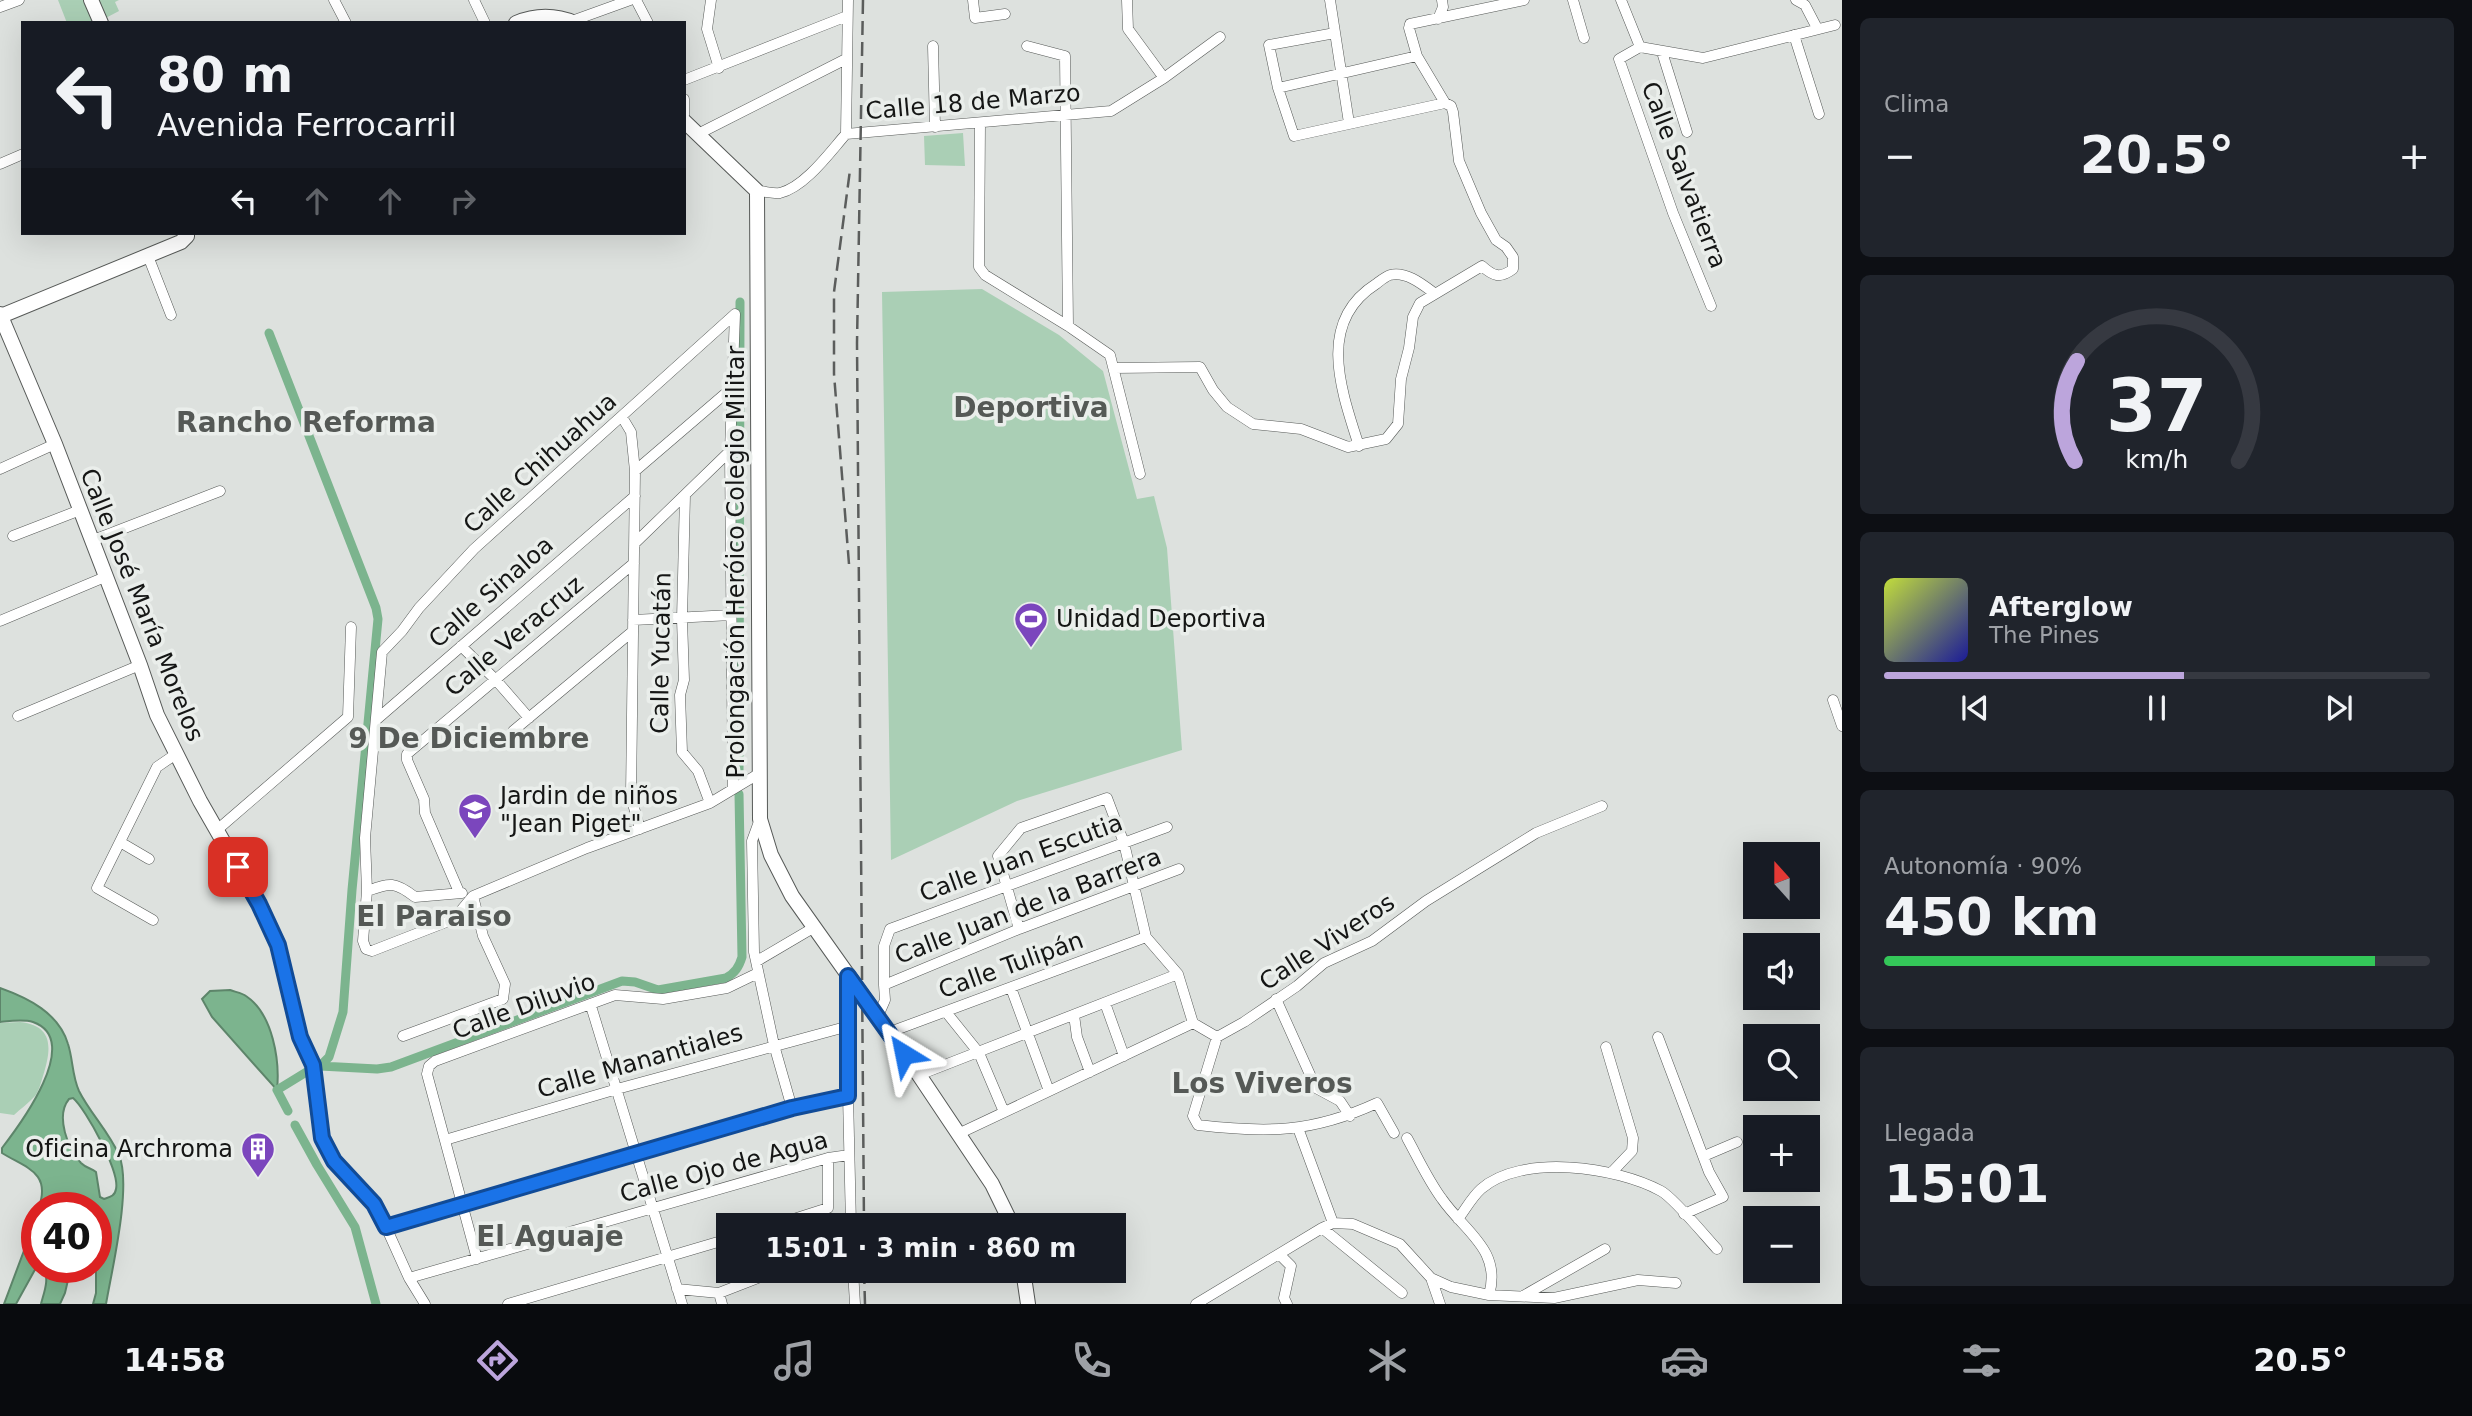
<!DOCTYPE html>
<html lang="es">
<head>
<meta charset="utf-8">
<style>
  :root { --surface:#171b24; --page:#20242c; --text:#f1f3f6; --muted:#9ea1a6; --line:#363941; --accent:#bca5dc }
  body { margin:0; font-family:"DejaVu Sans",sans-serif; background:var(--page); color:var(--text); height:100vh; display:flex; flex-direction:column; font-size:26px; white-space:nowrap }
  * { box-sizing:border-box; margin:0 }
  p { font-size:23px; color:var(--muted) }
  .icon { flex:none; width:38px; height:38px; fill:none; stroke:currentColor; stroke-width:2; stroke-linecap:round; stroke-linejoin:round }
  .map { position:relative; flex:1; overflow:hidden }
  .panel { display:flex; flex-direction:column; gap:18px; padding:18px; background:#0d0f14; width:630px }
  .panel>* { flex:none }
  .guide { position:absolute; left:21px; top:21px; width:665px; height:214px; border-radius:0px; box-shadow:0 7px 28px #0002; background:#171b24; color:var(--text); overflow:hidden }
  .needle { width:46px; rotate:339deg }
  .tools { position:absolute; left:1743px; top:842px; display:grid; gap:14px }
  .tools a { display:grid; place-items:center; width:77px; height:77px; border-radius:0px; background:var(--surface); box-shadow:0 7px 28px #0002; font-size:35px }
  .speed { position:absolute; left:21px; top:1192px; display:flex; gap:14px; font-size:35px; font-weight:700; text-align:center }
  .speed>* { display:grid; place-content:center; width:91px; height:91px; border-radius:50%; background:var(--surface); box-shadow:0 7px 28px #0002; line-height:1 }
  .speed .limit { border:10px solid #d22; background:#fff; color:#111 }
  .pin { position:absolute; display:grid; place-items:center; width:60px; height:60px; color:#fff; margin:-30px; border-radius:14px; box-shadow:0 4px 10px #0006 }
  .me { position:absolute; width:77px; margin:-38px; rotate:325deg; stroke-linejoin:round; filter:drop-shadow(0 0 5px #0008) }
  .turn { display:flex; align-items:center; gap:24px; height:147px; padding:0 21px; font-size:32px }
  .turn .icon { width:91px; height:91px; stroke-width:2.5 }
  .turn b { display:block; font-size:49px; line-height:60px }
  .lanes { display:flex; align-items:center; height:66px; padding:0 21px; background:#0003; justify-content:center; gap:35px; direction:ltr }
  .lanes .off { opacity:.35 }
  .big { font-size:52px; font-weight:600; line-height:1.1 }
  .panel .widget { flex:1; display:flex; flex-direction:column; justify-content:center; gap:10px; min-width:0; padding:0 24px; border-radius:10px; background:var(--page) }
  .panel .dial { align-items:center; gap:0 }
  .dial svg { height:182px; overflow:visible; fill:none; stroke:var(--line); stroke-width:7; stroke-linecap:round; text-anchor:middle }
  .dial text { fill:var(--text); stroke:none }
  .song { display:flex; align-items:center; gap:21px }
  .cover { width:84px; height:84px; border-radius:10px; background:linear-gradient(135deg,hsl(70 70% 55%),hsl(240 70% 35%)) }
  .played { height:7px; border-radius:4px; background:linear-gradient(90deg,var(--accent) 55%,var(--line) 55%) }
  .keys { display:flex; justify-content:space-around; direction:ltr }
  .heat { display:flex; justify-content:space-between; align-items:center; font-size:38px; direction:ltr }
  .charge { height:10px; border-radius:5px; background:linear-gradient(90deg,#34c759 90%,var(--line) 0) }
  .trip { position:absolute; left:716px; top:1213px; width:410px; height:70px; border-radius:0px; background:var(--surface); box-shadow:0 7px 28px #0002; font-weight:600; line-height:70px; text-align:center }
  .tab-bar { display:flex; height:112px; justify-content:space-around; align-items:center; background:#090b0e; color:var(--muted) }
  .tab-bar .icon { width:49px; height:49px }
  .tab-bar .on { color:var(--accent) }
  .tab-bar b { font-size:32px; color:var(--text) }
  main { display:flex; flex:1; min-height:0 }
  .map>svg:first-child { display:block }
</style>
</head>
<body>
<main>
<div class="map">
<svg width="1842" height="1304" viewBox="0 0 1842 1304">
  <rect width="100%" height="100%" fill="#dde1de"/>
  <path fill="#aacfb5" d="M58,0H87L97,23H67Z
    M92,0H119L115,2L119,11L100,21Z
    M963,133L965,166L925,165L924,136Z
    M982,289L1059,335L1103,371L1137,499L1154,496L1167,548L1182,750L1017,801L891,860L882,292Z
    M20,1022C55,1026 51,1050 43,1076C41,1082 39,1091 35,1096C29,1103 20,1109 14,1115L0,1113V1023Z"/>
  <path fill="#7cb48e" stroke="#5d856a" stroke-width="2" fill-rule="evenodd" d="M0,988C28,998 59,1013 68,1044C73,1059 72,1076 79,1091C90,1113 109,1132 119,1155C132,1186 112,1269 106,1304H93L96,1293V1208L39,1207C51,1172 26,1168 2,1153V1148C19,1126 84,1040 33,1022C23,1019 10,1021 0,1022ZM73,1098C86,1109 120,1172 116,1189C115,1196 110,1197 104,1199L100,1197L96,1172C91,1168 86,1168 81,1163C68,1149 55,1116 69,1099Z
    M230,990C235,992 242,993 246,996C273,1014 280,1061 277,1090L212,1017L202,999L210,991Z
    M37,1216V1266L16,1304H4Z
    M43,1267H71L65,1293L60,1304H41C44,1292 50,1279 43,1267Z"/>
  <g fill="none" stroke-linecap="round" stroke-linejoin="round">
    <path stroke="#7cb48e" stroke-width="9" d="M269,333L376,608L378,619L352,890L343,1012L329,1057L320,1066
      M739,781L740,302
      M320,1066L377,1069L391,1067L622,981L635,982L658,990L726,978C735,973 739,967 742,957L739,794
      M288,1111L277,1090L308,1071
      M295,1125L317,1165L355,1227L376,1304"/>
    <g stroke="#565957" stroke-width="11">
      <path id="street" d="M334,0L346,23
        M474,0L485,23
        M636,0L648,23
        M711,0L707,29L719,68
        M973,0L975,18L1005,14
        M1127,0L1128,29L1164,78
        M1330,0L1349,123
        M1573,0L1584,38
        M1621,0L1640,47
        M1796,0L1805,5L1817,28
        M0,7L19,0
        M1438,19L1443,7L1442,0
        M572,21L630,0
        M1335,33L1269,45L1278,88L1294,136L1445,103
        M1794,35L1819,114
        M933,46L935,127
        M1027,46L1065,56L1068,326
        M1662,52L1687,132
        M684,80L847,16
        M1278,88L1417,56
        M684,99V115
        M980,123L979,267L985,275L1068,326L1110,355L1140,474
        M698,134L846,59
        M846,134L848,0
        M0,164L23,154
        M757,191C764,191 773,194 780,193C805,187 830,152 846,134L1111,111L1164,78L1220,37
        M148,256L171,315
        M1711,306L1673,213L1619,59L1640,47L1703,58L1835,25
        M735,314L474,549L419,608L402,631L382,652L365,838L367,891L363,941L366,949L372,951L454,919L473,896L587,848L710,803L760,773
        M1114,368L1200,367L1213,390L1227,407L1253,424L1301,429L1348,447L1386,439L1398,424L1401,379L1409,348L1413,317L1420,303L1482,266C1493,276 1500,279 1513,269V257L1506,247L1496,240L1481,213L1459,161L1453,112L1451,106L1445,103L1417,56L1409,28L1410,24L1524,0
        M622,417L631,432L635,471L631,797L640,829
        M1359,446C1341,390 1316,322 1376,284C1380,281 1386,276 1390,275C1406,271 1422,284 1434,293
        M0,469L55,444
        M635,471L733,387
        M685,495L682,619L684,680L680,695L682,752L698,771L710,803
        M13,536L80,510
        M91,541L220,491
        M634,544L730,451
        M633,620L732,615
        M0,621L105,577
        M461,646L495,679L529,718
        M1833,700L1842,726
        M18,716L140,665
        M376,720L635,496
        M513,731L633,631
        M733,788L730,451L735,314
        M760,819L752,841L754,952L774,1045L792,1108
        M217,830L348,717L351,627
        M120,842L149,859
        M367,891C390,883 394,881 415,897L462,893
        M459,892L425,813L424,799L407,760V754L634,563
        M153,920L97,888L157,767L176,754
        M1019,929L998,856L1021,828L1107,798L1124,843L1146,937L1178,974L1193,1023
        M757,961L813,928
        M848,977V1095L851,1225
        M884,985V946L890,929L1167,827
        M1011,988L1049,1091
        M1276,999L1316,1088L1340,1101L1350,1116
        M1105,1003L1124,1056
        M591,1006L682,1304
        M946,1012L979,1053L1004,1112
        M1074,1015L1077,1037L1090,1072
        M878,1016L885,1000L884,985L1019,929L1179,869
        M890,1032L1146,937
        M403,1036L503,999L505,984L483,936L473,896
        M1217,1037L1193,1116L1198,1125C1267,1133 1312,1133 1377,1103L1394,1133
        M1658,1037L1709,1172L1723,1197L1684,1214
        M1606,1047L1633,1138L1632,1151L1612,1172
        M919,1075L1178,974
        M1298,1128L1333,1223
        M958,1134L1193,1023L1217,1037L1244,1022L1297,986L1324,963L1372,941L1426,901L1536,833L1602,806
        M1407,1138C1418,1158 1428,1180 1442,1199C1465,1232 1502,1250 1489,1295
        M445,1140L617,1089L849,1026
        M1704,1156L1737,1142
        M1458,1219C1465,1210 1472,1197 1481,1189C1522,1153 1617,1167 1661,1191C1674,1198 1705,1236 1717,1249
        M775,1225L828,1208V1158
        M1322,1228L1402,1293
        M1280,1255L1291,1266L1284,1298L1287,1304
        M477,1259L427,1074L429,1066L435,1061L615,995L663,999L727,988L758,973
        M853,1270L855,1304
        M409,1278L828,1158L849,1155
        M1431,1278L1440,1304
        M677,1289L719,1293L763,1276L788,1270
        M719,1293L722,1304
        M1523,1296L1605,1249
        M425,1304L409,1278L386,1227L792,1108L848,1095
        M508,1304L728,1239
        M1196,1304L1322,1228L1333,1223L1353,1224L1400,1244L1431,1278L1451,1287L1489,1295L1554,1298L1638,1280L1676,1283"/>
    </g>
    <g stroke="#565957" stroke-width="16">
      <path id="secondary" d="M91,0L101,23
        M516,23C535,15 556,15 575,23
        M684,121L757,191L760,819L771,855L792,896L919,1075L992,1184L1012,1225
        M0,314L55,444L140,665L157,715L200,801L259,904L278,945L300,1037L313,1065L322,1138L334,1161L374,1204L386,1227
        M1,316L181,242L187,236L186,233
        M1023,1270L1028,1304"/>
    </g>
    <use href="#street" stroke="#fff" stroke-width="10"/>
    <use href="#secondary" stroke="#fff" stroke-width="14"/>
    <path stroke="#5b5d5c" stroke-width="2.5" stroke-dasharray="14 7" stroke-linecap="butt" d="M863,0L857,343L864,1225
      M849,564L834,374V292L850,170
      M864,1270L865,1304"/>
  </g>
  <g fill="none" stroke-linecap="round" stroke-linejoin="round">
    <g stroke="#114b97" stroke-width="18">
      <path id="route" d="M238,867L259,904L278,945L300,1037L313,1065L322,1138L334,1161L374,1204L386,1227L792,1108L848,1096V976L904,1054"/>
    </g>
    <use href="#route" stroke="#1a73e8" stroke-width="12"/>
  </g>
  <defs>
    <g id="stadium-pin" transform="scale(1.75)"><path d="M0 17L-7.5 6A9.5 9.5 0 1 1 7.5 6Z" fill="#7b46bd" stroke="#eaeeeb"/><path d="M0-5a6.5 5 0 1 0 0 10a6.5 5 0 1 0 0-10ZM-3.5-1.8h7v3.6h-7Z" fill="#fff"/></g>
    <g id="school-pin" transform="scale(1.75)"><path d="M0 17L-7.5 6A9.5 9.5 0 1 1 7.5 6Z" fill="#7b46bd" stroke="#eaeeeb"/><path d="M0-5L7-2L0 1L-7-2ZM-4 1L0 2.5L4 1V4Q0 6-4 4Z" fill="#fff"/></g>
    <g id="building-pin" transform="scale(1.75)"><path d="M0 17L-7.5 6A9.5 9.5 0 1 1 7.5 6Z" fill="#7b46bd" stroke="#eaeeeb"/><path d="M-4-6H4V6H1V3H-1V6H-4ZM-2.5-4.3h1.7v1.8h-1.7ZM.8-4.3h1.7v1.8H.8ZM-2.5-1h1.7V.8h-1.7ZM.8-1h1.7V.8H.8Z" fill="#fff"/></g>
  </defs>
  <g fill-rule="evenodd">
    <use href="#stadium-pin" x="1031" y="619"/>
    <use href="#school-pin" x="475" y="810"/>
    <use href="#building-pin" x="258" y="1149"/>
  </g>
  <g text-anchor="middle" stroke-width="7" stroke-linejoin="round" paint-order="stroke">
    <g font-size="24" fill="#151615" stroke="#eaeeeb">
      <text transform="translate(973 102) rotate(-5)" y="8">Calle 18 de Marzo</text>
      <text transform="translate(1684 175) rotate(69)" y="8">Calle Salvatierra</text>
      <text transform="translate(540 463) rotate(-42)" y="8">Calle Chihuahua</text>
      <text transform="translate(736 562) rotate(-90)" y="8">Prolongación Heróico Colegio Militar</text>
      <text transform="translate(491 592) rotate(-41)" y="8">Calle Sinaloa</text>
      <text transform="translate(142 605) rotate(68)" y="8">Calle José María Morelos</text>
      <text transform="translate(514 636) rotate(-40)" y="8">Calle Veracruz</text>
      <text transform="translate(661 653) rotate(-89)" y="8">Calle Yucatán</text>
      <text transform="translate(1021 858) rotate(-20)" y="8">Calle Juan Escutia</text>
      <text transform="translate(1028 906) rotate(-21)" y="8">Calle Juan de la Barrera</text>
      <text transform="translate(1327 942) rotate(-33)" y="8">Calle Viveros</text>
      <text transform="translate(1011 965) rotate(-20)" y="8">Calle Tulipán</text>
      <text transform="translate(524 1006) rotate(-20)" y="8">Calle Diluvio</text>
      <text transform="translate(640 1061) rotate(-16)" y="8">Calle Manantiales</text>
      <text transform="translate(724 1167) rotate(-15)" y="8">Calle Ojo de Agua</text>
    </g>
    <g font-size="24" fill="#151615" stroke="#eaeeeb" text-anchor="start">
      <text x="1056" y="627">Unidad Deportiva</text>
      <text x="500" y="804">Jardin de niños<tspan x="500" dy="28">"Jean Piget"</tspan></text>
      <text x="233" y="1157" text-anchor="end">Oficina Archroma</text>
    </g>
    <g font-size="28" font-weight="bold" fill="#555956" stroke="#eaeeeb">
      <text x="1031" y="417">Deportiva</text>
      <text x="306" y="432">Rancho Reforma</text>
      <text x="469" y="748">9 De Diciembre</text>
      <text x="434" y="926">El Paraiso</text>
      <text x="1262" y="1093">Los Viveros</text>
      <text x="550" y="1246">El Aguaje</text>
    </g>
  </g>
</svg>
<div class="tools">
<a><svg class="needle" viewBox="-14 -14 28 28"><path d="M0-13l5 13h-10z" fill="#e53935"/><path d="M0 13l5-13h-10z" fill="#9ea1a6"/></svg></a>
<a><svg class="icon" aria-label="sound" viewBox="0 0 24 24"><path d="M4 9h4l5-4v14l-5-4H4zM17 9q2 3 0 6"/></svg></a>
<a><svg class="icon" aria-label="search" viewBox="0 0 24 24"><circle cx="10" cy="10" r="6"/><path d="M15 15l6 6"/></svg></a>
<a>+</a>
<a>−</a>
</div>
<div class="speed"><div class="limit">40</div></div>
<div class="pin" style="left:238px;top:867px;background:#d93025"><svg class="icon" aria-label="arrive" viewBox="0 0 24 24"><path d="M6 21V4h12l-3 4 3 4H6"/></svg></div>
<svg class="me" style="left:904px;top:1054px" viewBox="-20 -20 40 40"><path d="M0-17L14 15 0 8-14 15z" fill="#1a73e8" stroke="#fff" stroke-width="4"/></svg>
<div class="trip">15:01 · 3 min · 860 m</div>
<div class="guide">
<div class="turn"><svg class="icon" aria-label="left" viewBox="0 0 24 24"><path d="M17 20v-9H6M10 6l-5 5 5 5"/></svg><div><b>80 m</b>Avenida Ferrocarril</div></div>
<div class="lanes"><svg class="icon" aria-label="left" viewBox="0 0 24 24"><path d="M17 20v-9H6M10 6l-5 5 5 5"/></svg><svg class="icon off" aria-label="ahead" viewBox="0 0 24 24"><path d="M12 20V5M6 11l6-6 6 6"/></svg><svg class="icon off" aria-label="ahead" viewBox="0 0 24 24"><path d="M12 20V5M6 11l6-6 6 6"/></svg><svg class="icon off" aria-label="right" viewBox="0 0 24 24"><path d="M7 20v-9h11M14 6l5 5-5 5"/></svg></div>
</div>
</div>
<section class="panel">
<div class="widget"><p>Clima</p>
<div class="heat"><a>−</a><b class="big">20.5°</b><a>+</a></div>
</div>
<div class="widget dial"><svg viewBox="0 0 100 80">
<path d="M14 69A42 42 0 1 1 86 69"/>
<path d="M14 69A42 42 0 0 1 15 25" stroke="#bca5dc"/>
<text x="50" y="56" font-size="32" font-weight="700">37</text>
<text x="50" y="72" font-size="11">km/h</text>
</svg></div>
<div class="widget">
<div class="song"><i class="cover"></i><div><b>Afterglow</b><p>The Pines</p></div></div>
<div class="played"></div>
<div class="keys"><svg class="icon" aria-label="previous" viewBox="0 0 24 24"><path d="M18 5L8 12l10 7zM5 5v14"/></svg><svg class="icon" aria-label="pause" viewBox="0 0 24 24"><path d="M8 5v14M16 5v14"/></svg><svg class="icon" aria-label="next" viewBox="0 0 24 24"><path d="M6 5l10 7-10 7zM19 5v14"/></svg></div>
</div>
<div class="widget"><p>Autonomía · 90%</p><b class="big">450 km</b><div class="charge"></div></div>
<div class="widget"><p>Llegada</p><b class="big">15:01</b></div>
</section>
</main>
<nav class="tab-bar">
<b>14:58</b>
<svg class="icon on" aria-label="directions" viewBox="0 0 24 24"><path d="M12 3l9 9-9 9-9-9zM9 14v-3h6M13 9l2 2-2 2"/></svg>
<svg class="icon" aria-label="music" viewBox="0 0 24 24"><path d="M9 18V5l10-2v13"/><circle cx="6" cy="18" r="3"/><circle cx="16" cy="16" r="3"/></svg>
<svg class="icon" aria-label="phone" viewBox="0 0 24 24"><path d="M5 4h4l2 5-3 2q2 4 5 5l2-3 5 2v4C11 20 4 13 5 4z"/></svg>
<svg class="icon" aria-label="climate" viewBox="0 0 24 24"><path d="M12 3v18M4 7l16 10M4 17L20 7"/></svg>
<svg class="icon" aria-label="car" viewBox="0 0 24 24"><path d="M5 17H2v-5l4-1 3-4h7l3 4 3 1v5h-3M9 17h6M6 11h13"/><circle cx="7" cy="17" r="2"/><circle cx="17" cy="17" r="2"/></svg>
<svg class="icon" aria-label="filters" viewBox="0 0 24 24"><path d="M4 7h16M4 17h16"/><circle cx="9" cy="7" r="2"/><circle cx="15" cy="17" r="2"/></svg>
<b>20.5°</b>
</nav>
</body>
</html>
